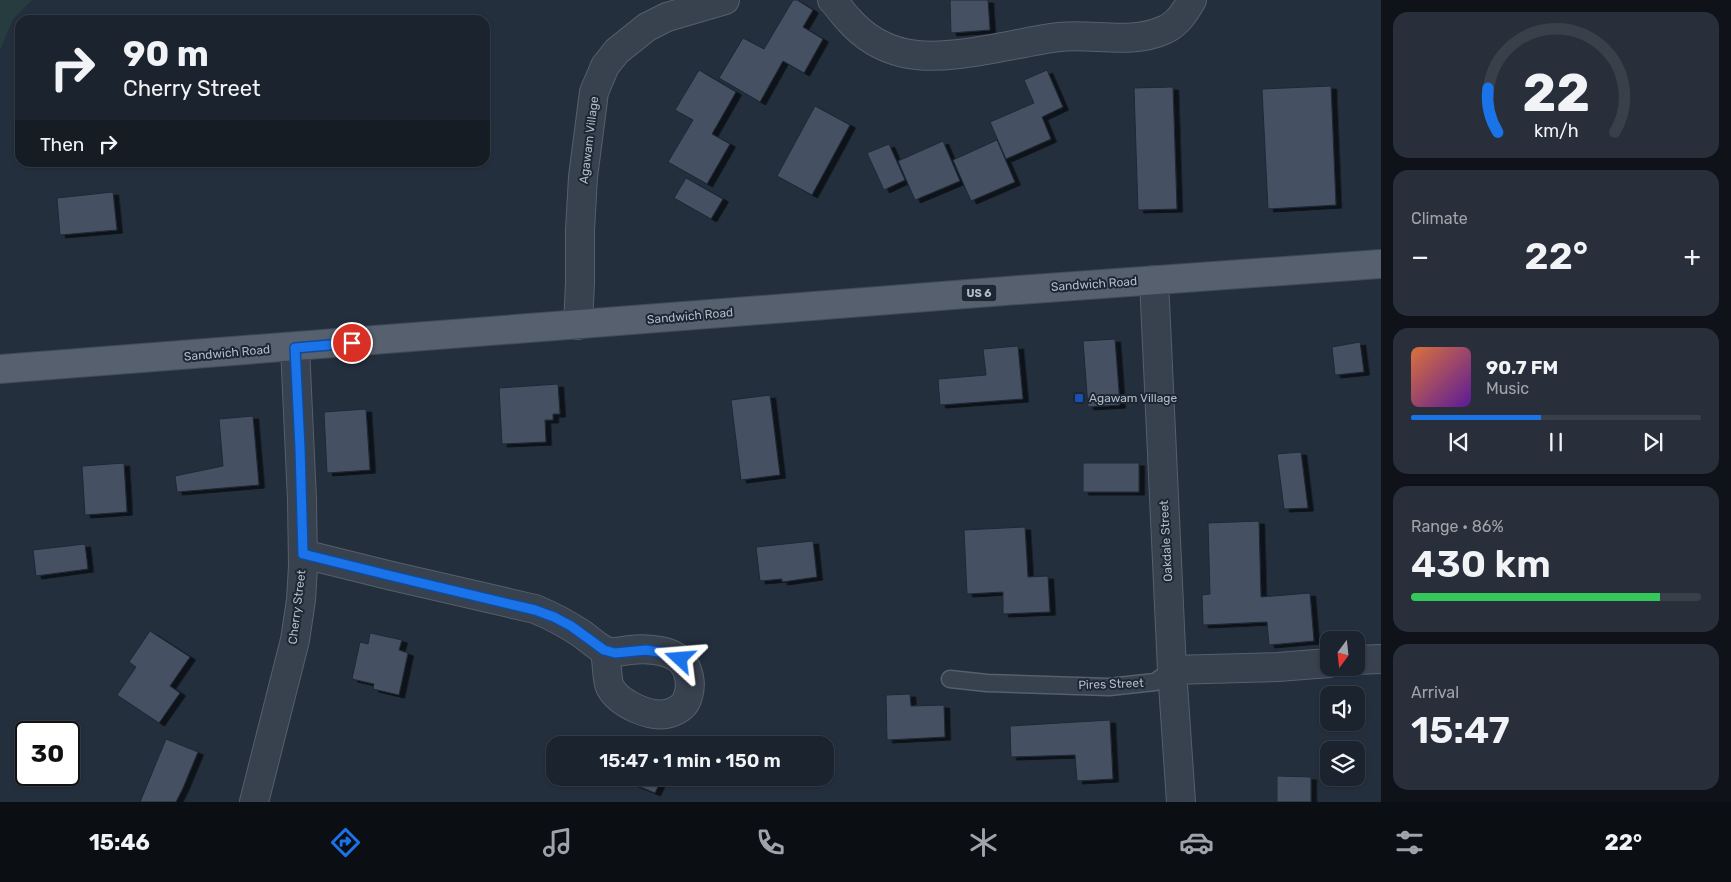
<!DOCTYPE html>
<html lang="en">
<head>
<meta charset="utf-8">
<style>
  :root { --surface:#1b232e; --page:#282f3a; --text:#f1f3f6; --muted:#a0a4aa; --line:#39404a; --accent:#1a73e8 }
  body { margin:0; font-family:Rubik,sans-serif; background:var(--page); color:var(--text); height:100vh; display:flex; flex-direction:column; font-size:19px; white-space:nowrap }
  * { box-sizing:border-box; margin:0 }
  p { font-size:16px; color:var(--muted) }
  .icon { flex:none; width:28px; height:28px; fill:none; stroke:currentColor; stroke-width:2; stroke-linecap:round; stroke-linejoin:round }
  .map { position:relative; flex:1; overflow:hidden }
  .sheet { display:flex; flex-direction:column; gap:12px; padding:12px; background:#0f1319; width:350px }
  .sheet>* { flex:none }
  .banner { position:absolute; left:15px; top:15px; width:475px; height:152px; border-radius:15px; box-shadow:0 1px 4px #0004,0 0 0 1px var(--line); background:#1b232e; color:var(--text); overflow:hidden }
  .needle { width:32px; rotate:195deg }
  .fabs { position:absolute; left:1320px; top:631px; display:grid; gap:10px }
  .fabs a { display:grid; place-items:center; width:45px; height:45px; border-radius:10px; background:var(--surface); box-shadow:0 1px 4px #0004,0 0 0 1px var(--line); font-size:25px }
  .speed { position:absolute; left:15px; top:721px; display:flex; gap:10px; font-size:25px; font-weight:700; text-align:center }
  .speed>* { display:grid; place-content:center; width:65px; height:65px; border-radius:50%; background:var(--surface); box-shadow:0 1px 4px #0004,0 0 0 1px var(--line); line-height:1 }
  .speed .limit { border:2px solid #111; border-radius:8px; background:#fff; color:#111 }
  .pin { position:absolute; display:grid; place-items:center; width:42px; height:42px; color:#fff; margin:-21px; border:2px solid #fff; border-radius:50%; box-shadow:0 1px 5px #0007 }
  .me { position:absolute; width:55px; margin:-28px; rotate:289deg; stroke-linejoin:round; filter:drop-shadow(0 0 4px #0008) }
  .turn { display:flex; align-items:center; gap:18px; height:105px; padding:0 25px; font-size:22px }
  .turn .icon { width:65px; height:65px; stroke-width:2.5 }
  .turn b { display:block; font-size:35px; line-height:42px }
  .then { display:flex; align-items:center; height:48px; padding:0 25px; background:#0003; gap:10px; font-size:19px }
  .big { font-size:38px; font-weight:600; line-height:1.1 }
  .sheet .card { flex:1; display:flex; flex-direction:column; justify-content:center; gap:8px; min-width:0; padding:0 18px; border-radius:15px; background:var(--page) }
  .sheet .dial { align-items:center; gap:0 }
  .dial svg { height:130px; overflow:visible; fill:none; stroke:var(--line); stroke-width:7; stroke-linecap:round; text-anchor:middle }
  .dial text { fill:var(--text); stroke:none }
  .song { display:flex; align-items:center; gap:15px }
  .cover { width:60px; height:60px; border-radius:8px; background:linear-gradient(135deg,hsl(20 70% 55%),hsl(270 70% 35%)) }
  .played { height:5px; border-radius:2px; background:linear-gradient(90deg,var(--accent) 45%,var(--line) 45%) }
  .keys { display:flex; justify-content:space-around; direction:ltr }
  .heat { display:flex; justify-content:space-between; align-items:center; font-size:28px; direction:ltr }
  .charge { height:8px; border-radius:4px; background:linear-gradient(90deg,#34c759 86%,var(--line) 0) }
  .trip { position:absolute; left:546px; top:736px; width:288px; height:50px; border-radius:15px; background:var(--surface); box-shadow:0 1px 4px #0004,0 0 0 1px var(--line); font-weight:600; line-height:50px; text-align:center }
  .tabs { display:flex; height:80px; justify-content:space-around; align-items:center; background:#0b0e12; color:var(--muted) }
  .tabs .icon { width:35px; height:35px }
  .tabs .selected { color:var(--accent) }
  .tabs b { font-size:22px; color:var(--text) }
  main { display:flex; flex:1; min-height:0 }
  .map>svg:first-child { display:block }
</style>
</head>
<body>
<main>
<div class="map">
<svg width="1381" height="802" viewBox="0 0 1381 802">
  <defs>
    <filter id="shadow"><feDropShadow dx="5.5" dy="3" stdDeviation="0" flood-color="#0009"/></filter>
  </defs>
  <rect width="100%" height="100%" fill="#242f3e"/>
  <path fill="#263c3f" d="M0,0H32L13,19L0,50Z"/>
  <path fill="#455162" stroke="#1f2835" filter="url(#shadow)" d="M793,0H797L813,10L803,27L823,39L804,73L783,61L760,102L719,78L743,38L764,49Z
    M950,0H988L990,30L951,33Z
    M699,70L736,92L712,134L730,144L707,184L668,162L693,120L675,110Z
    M1047,70L1063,107L1042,117L1051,139L1006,159L990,122L1034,103L1024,80Z
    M1331,86L1336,205L1268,209L1262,89Z
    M1173,87L1177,209L1138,210L1134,88Z
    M815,106L850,125L812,195L777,176Z
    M997,140L1015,182L971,201L953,160Z
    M943,141L960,181L915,200L898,161Z
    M889,144L905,180L884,190L867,153Z
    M686,178L723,199L711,219L674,198Z
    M113,192L117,230L60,235L57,198Z
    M1115,339L1120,405L1088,407L1083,341Z
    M1360,342L1364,372L1335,375L1332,347Z
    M1018,346L1023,399L940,405L938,379L986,375L983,349Z
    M558,384L560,414H553V420H545L546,442L502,444L499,388Z
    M770,395L780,475L741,480L731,400Z
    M366,409L370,470L327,473L324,412Z
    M253,416L259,485L177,492L175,476L223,466L219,419Z
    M1301,452L1308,508L1284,509L1277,454Z
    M124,463L127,512L85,515L82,466Z
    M1083,463H1139V492H1083Z
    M1259,521L1261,597L1310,593L1314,641L1269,645L1267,622L1203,625L1202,595L1210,594L1208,523Z
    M1025,527L1028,577L1048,576L1050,612L1003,614V592L967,594L964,530Z
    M813,541L817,577L782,582V579L760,581L756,547Z
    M85,544L88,569L36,576L33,550Z
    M150,631L190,657L170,686L180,693L159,723L117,695L136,667L129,662Z
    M370,633L402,640L399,650L408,653L399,695L373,689L374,684L352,679L360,642L368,644Z
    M910,694L911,706L944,705L945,737L887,740L886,695Z
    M1110,720L1113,779L1077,781L1075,755L1011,757L1010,726Z
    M166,739L198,752L183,788L176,802H140Z
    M1277,776L1311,777V802H1277Z
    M619,778H662L655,793Z"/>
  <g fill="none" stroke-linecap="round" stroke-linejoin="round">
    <g stroke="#565f6c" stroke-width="19">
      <path id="lane" d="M950,679L987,683L1109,687L1155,682L1172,670"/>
    </g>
    <g stroke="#565f6c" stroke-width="30">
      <path id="street" d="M832,0C838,6 843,14 849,20C864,37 882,48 904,53C948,63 1012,43 1059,37C1093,33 1131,45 1164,30C1178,24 1185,12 1192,0
        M1154,280L1172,670L1181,802
        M578,325L580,283V230L583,177L594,92L605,66L617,51L647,27L667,17L725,0
        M303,554L392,576L535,609C552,616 567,624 582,634C589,639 596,646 604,650C612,654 621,651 630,650C648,648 679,649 687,670C690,678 691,687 688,696C686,705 679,710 670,713C652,719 619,704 610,687C606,678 608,661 604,650
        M1356,660L1381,659
        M1172,670L1278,667L1329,663
        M254,802L295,640L301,600L303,566L302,500L295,347"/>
    </g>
    <g stroke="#414a57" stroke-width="30">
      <path id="primary" d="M0,369L1019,290L1381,264"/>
    </g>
    <use href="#lane" stroke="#38414e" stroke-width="16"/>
    <use href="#street" stroke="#38414e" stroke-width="28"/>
    <use href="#primary" stroke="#56606e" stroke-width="28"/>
  </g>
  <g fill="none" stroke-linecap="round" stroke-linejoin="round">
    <g stroke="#114b97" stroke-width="12">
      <path id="route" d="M352,343L295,348L300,448L303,554L392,576L535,610L554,617L571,626L604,650L615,653L646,650L671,654L680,659"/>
    </g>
    <use href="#route" stroke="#1a73e8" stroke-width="9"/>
  </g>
  <rect fill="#1a4fb4" stroke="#1d2633" stroke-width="2" x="1074" y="393" width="10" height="10" rx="2.5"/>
  <g text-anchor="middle" stroke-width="4" stroke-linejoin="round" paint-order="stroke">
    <rect fill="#1d2633" stroke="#878f9c" stroke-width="1" x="961.5" y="284.5" width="35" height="17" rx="4"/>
    <g font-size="11" font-weight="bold" fill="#b4bcc9">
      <text x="979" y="297">US 6</text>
    </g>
    <g font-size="12" fill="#b4bcc9" stroke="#1d2633">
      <text transform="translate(589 140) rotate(-83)" y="4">Agawam Village</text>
      <text transform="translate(1094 284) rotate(-4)" y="4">Sandwich Road</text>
      <text transform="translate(690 316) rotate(-5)" y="4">Sandwich Road</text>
      <text transform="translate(227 353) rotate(-5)" y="4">Sandwich Road</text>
      <text transform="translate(1166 541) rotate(-93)" y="4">Oakdale Street</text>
      <text transform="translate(297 607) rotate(-83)" y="4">Cherry Street</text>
      <text transform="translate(1111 684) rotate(-2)" y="4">Pires Street</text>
    </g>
    <g font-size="12" fill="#b4bcc9" stroke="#1d2633" text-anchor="start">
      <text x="1089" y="402">Agawam Village</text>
    </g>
  </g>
</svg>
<div class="fabs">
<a><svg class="needle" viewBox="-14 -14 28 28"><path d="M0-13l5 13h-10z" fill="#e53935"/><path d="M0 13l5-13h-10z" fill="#a0a4aa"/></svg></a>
<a><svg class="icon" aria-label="sound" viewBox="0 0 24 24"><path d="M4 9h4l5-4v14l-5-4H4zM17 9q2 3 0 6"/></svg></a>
<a><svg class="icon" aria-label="layers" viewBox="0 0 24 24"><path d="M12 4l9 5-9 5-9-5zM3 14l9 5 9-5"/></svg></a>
</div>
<div class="speed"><div class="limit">30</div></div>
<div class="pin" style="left:352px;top:343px;background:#d93025"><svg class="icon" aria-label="arrive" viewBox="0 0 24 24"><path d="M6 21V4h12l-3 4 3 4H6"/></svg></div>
<svg class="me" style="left:680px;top:659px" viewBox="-20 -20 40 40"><path d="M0-17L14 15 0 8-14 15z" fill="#1a73e8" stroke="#fff" stroke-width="4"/></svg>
<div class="trip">15:47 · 1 min · 150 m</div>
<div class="banner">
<div class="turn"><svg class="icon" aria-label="right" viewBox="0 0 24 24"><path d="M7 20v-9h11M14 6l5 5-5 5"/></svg><div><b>90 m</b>Cherry Street</div></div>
<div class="then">Then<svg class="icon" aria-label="right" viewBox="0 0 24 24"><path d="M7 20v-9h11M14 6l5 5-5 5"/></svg></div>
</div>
</div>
<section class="sheet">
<div class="card dial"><svg viewBox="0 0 100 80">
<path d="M14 69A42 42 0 1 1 86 69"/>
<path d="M14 69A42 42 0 0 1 8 42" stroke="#1a73e8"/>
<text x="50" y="56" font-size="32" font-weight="700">22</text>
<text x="50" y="72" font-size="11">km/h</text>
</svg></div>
<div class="card"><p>Climate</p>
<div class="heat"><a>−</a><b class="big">22°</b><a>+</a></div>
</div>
<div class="card">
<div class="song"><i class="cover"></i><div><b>90.7 FM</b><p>Music</p></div></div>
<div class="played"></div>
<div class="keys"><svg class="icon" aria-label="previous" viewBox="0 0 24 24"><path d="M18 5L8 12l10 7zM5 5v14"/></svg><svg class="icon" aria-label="pause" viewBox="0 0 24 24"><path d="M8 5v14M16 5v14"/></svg><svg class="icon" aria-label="next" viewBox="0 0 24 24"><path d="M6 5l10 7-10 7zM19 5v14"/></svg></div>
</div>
<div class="card"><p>Range · 86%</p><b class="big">430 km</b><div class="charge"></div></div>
<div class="card"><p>Arrival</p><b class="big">15:47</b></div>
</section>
</main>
<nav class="tabs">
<b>15:46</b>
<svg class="icon selected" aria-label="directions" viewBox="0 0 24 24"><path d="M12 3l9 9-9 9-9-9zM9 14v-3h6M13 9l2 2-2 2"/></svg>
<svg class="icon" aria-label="music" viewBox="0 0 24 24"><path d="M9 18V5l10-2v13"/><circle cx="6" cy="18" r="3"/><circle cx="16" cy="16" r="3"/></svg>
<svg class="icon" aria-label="phone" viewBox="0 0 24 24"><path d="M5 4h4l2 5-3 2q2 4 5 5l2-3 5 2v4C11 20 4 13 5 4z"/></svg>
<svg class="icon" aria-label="climate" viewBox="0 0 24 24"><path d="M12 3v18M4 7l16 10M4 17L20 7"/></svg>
<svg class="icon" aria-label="car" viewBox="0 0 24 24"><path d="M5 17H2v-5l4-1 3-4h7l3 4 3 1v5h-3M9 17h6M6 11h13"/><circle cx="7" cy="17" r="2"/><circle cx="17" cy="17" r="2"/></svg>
<svg class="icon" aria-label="filters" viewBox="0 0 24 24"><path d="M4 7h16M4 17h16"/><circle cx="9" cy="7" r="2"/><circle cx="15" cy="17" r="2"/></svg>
<b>22°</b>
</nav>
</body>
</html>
